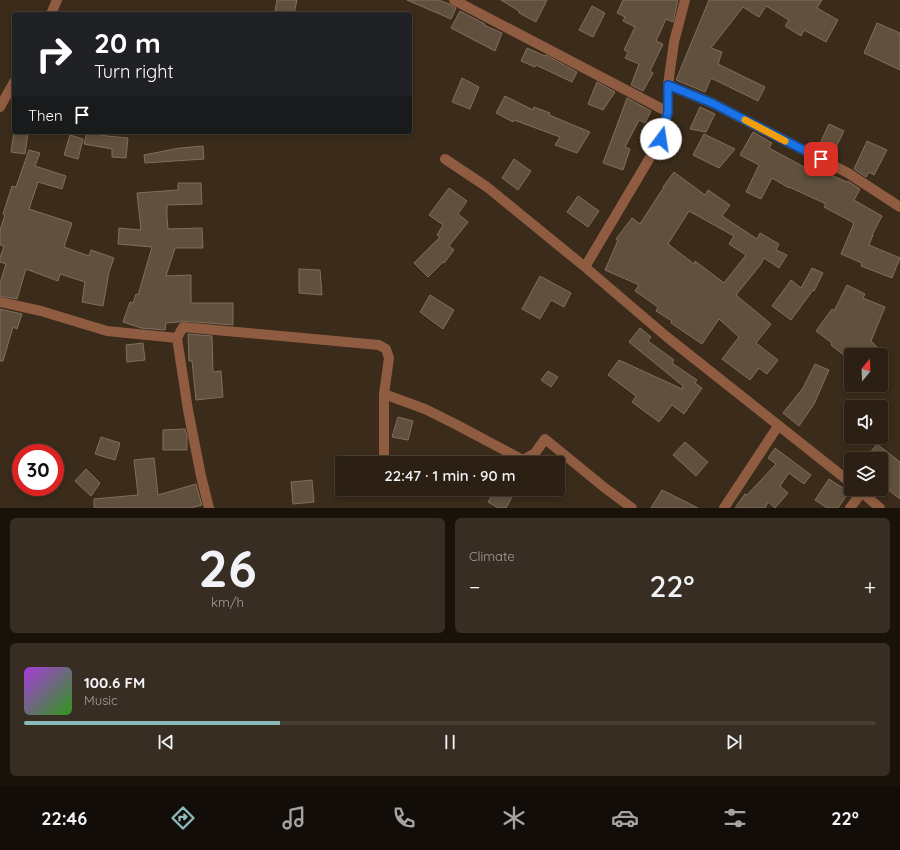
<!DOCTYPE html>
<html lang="en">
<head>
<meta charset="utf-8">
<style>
  :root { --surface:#2c2014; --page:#382d22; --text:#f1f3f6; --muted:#a6a3a0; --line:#483e34; --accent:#8bbbb9 }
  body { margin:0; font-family:Quicksand,sans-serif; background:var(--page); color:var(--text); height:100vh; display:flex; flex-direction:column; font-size:15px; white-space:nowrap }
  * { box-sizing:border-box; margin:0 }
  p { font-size:13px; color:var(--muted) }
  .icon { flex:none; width:22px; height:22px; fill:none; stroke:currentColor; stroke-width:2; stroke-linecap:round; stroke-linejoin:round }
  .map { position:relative; height:508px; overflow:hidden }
  .panel { display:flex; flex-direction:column; gap:10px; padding:10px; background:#18120b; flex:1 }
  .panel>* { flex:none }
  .banner { position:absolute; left:12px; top:12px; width:400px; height:122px; border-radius:4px; box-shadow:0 2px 6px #0003,0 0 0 1px var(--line); background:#202124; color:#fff; overflow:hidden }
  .needle { width:26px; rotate:19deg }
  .controls { position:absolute; left:844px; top:348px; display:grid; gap:8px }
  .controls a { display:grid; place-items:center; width:44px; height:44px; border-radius:4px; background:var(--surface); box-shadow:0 2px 6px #0003,0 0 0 1px var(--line); font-size:20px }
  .speed { position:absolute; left:12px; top:444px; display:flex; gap:8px; font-size:20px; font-weight:700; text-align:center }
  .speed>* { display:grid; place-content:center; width:52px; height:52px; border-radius:50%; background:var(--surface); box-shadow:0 2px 6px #0003,0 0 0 1px var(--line); line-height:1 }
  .speed .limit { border:6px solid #d22; background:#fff; color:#111 }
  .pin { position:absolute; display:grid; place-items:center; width:34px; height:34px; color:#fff; margin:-17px; border-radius:8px; box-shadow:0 2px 6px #0006 }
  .me { position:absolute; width:44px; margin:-22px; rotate:14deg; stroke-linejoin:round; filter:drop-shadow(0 0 3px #0008) }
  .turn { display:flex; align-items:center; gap:14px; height:84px; padding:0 16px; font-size:18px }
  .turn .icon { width:52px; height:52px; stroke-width:2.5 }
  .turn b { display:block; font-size:28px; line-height:34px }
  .then { display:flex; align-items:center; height:38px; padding:0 16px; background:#0003; gap:8px; font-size:15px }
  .big { font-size:30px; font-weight:600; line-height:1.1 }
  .panel .tile { flex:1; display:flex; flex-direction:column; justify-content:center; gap:6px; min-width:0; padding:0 14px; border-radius:6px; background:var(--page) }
  .panel .dial { align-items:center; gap:0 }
  .dial b { font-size:52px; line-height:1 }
  .song { display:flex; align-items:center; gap:12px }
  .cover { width:48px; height:48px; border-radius:6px; background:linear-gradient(135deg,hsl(280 70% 55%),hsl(110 70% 35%)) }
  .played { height:4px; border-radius:2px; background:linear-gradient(90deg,var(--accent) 30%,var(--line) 30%) }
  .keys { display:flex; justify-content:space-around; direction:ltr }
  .heat { display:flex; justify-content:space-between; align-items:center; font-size:22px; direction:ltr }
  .panel .tiles { flex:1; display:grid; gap:10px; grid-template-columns:1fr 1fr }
  .tile:last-child { grid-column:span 2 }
  .trip { position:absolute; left:335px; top:456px; width:230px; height:40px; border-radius:4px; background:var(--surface); box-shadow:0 2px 6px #0003,0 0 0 1px var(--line); font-weight:600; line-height:40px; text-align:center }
  .menu { display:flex; height:64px; justify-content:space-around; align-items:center; background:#120d08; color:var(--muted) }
  .menu .icon { width:28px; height:28px }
  .menu .active { color:var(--accent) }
  .menu b { font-size:18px; color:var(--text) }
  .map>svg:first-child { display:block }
</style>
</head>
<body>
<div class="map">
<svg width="900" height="508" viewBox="0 0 900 508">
  <rect width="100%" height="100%" fill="#3a2b1a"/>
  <path fill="#60503d" stroke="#816f5c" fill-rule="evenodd" d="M277,0H297L294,14H287L275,11Z
    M407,0H439L449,4L456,8L451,19Z
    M501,0H547L536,22L519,13V11Z
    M623,0H678L673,22L666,19L656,41L663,44L650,71L653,73L643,91L631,85L639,64L625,58L628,52L624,50L635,27L623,21L625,17L617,13Z
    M709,0H822L817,8L838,20L826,42L804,30L801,36L785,26L789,20L766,6L759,17L743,7L711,48L722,52L718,64L765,87L758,101L711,78L705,92L676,80Z
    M592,6L605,13L593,37L579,30Z
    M460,11L485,24L484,25L502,33L495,51L451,28Z
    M877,23L900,33V70L864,53Z
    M527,48L545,56L546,55L577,72L572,82L536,65L535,67L521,61Z
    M462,78L479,87L470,109L452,102Z
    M597,82L615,92L603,110L588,104Z
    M505,96L533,110L534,107L550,113L549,115L590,132L577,153L555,145L560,137L514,120L513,122L496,113Z
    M627,98L651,111L645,123L639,120L625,147L630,149L623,170L603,163Z
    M700,107L715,114L706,132L690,129Z
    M829,124L844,131L831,157L817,150Z
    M14,132L28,133L25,154L11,152Z
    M87,132L107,136L128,138L126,158L112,157V149L84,144Z
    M753,132L772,143L769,148L806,168L808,164L810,165L812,162L826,169L824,172L847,182L848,181L860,189L854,200L882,216L872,235H873L869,245L900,258L892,278L861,266L862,263L841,254L854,223L824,207L826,204L789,187V188L772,178L761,199L746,192L759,165L740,155Z
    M704,134L735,149L719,168L693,155Z
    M70,135L83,139L78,159L64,155Z
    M867,141L887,150L874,175L869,172L866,177L854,169Z
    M203,146L204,159L145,163L144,155L180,148Z
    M29,150L40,153L35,166L66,176L62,189L38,182L29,209L72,223L64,247L89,256L91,250L114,258L109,272L103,306L82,302L85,282L60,274L58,281L26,269L17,299L0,296V283L6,264L0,262V258L4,246L0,245V230L5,215L3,214L12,186L16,187Z
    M514,159L531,171L518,190L502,178Z
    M674,172L705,195L708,190L730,205L722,216L757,239L760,233L779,244L776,250L787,255L779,268L764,258L761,264L736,295L771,324L756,343L778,360L767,374L759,368L750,380L722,359L739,337L719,319L702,344L671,323L672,321L656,311L658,307L635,291L639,285L605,270L618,240L616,239L632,218L640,224L664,187H663ZM689,211L734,236L729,244L746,255L724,283L695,261L694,264L668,244Z
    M178,183H201L202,204L167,205V217L168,229L202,228L203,248H175L166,276L191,275V303H233V325L183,321L179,322L166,323L165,330L141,328L123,322L130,302L133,303L136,294L138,295L152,247L118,244L119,228L141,230L137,193L178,190Z
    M449,188L467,201L458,214L468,222L449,246L454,250L444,263L443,262L428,277L414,263L440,237L437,235L443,225L429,215Z
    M578,196L599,211L588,227L567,212Z
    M812,268L823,273L814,291L813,290L791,320L772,306L791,280L801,288Z
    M299,269L320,270L322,295L299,293Z
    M540,276L571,293L564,307L551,300L540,319L522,309Z
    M847,285L865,294L863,298L885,307L871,341L885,355H847L845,356L831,345L832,343L816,331L832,309L834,311Z
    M430,295L454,310L443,329L420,312Z
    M0,309L22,314L17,329L13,327L3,361H0Z
    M640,328L651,337L648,341L674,360L672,363L697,380L695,383L702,388L684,414L672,405L659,422L632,402L636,396L608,375L619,360L682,389L683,386L629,342Z
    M188,334L212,336L213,372L221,371L223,397L196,400L192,361H189Z
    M143,343L145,360L127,362L126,345Z
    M815,364L829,370L814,404L799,426L783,413L803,388Z
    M548,371L558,377L551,387L541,380Z
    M398,417L413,421L408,440L392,437Z
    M185,429L187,436V450H163V430Z
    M101,437L120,443L115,460L95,454Z
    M685,442L708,462L696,476L673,455Z
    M877,444L900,462V499L881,484V459H865Z
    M775,448L811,475L804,484L789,473L780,486L788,493L775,508L768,502L765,508H735L745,494L747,495L776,464L768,458Z
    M154,458L158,495L196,484L202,505L191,508H94V499L138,495L134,460Z
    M86,469L100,483L91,496L75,481Z
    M829,479L849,492L838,508H827L815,500Z
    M312,480L314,502L293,504L291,482Z
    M496,489H516L506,508H498L488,502Z
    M662,490L698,508H651Z"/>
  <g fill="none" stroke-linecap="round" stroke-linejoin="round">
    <path stroke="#905c41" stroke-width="10" d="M454,0L668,112
      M51,14L57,0
      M668,85L712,103L848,173L900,207
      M0,107L14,82
      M445,159L487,187L585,267L667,337L851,483
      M585,267L661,139L668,112V85L674,42L685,0
      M0,302L41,311L107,331L177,338L188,410L201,476L209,508
      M177,338L183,327L379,345L386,349L389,358L384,394L425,409L457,425L523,460L535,453L545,439L605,488L632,508
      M384,462V394
      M858,489L880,508
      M724,508L778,426
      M850,508L862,492"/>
  </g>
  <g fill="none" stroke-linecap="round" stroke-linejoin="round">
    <g stroke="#114b97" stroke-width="10">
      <path id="route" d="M661,139L668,112V85L712,103L821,159"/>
    </g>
    <use href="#route" stroke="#1a73e8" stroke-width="7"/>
    <path stroke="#f59e0b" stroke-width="7" d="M745,120L785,141"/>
  </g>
</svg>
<div class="controls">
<a><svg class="needle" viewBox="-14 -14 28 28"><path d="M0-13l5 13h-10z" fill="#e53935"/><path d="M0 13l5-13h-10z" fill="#a6a3a0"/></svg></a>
<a><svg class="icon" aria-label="sound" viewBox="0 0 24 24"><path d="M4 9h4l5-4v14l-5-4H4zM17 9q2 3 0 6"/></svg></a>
<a><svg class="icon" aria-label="layers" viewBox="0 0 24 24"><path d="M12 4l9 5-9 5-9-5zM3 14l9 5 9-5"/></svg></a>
</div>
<div class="speed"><div class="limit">30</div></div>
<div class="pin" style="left:821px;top:159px;background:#d93025"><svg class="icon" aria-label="arrive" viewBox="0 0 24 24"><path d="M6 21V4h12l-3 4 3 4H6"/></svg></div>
<svg class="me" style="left:661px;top:139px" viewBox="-20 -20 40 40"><circle r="19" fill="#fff"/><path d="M0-13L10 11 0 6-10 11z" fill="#1a73e8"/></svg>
<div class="trip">22:47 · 1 min · 90 m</div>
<div class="banner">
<div class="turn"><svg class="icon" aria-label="right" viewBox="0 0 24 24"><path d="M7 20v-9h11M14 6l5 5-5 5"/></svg><div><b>20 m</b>Turn right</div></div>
<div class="then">Then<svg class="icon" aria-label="arrive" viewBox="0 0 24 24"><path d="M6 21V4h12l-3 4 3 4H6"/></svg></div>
</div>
</div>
<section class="panel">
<div class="tiles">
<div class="tile dial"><b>26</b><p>km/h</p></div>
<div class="tile"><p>Climate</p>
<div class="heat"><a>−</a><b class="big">22°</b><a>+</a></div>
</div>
<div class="tile">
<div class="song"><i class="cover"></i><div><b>100.6 FM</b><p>Music</p></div></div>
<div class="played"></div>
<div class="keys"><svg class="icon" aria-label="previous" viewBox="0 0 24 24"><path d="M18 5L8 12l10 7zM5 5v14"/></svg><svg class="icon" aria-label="pause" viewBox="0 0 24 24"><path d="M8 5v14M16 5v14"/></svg><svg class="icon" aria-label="next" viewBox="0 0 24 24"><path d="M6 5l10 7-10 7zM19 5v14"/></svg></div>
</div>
</div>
</section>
<nav class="menu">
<b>22:46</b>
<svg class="icon active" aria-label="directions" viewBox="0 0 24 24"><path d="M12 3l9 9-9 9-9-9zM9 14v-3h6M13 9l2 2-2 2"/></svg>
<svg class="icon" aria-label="music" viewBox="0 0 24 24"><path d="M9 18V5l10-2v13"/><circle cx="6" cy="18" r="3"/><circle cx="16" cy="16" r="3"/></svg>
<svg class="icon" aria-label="phone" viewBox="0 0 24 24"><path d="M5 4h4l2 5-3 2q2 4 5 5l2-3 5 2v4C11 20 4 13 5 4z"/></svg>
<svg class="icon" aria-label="climate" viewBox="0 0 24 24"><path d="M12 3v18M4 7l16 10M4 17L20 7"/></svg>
<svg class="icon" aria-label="car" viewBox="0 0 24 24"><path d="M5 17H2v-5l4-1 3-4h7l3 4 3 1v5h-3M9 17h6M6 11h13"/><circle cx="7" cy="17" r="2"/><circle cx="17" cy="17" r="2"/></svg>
<svg class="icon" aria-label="filters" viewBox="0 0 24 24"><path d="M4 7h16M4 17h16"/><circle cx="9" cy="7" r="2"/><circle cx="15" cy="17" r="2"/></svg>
<b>22°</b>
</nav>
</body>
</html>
